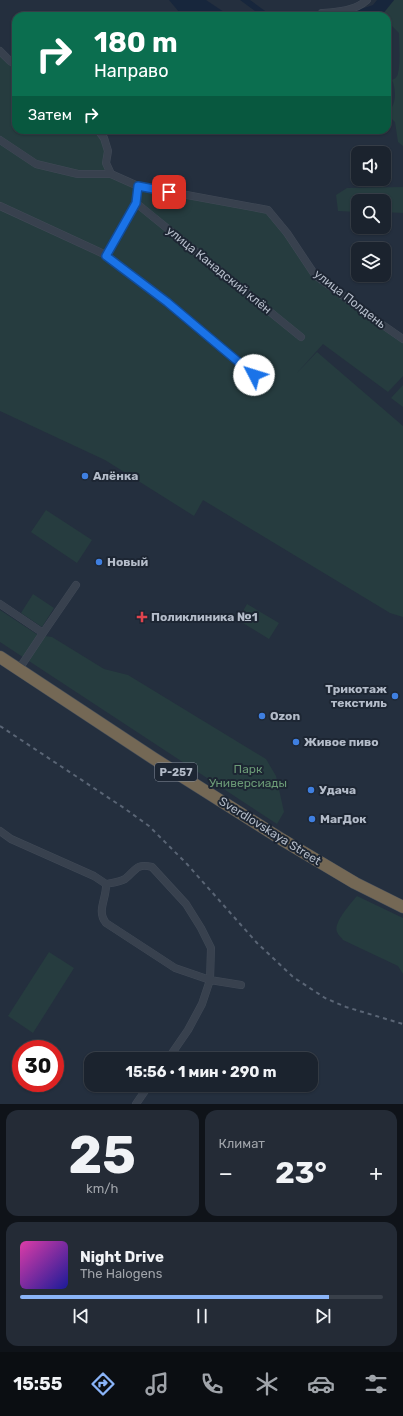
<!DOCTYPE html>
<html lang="ru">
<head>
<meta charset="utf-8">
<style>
  :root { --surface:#1b232e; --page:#242b36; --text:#f1f3f6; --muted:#a0a4aa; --line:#39404a; --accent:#8ab4f8 }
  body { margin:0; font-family:Rubik,sans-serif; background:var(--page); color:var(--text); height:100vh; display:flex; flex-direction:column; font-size:15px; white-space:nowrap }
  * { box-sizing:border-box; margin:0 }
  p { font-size:13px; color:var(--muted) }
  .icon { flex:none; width:22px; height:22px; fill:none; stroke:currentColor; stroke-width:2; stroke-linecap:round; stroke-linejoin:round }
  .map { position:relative; height:1104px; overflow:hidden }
  .panel { display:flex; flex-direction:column; gap:6px; padding:6px; background:#0f1319; flex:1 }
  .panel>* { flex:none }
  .top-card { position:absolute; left:12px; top:12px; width:379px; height:122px; border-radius:12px; box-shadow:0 1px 3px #0004,0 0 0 1px var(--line); background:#0b6e4f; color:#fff; overflow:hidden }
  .fabs { position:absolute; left:351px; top:146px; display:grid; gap:8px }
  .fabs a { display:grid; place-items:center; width:40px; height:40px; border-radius:8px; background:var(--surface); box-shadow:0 1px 3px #0004,0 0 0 1px var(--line); font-size:20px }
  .speed { position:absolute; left:12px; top:1040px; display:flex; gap:8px; font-size:20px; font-weight:700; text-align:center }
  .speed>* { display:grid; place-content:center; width:52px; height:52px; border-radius:50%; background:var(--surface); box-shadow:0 1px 3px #0004,0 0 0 1px var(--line); line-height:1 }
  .speed .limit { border:6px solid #d22; background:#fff; color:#111 }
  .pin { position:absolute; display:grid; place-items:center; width:34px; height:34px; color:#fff; margin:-17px; border-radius:8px; box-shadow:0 2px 6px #0006 }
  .me { position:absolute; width:44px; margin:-22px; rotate:310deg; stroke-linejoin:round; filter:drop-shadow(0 0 3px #0008) }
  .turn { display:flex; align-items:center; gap:14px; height:84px; padding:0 16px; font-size:18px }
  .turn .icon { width:52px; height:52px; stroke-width:2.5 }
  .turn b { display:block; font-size:28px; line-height:34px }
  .then { display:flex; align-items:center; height:38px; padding:0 16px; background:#0003; gap:8px; font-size:15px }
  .big { font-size:30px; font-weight:700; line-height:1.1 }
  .panel .card { flex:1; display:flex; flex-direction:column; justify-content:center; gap:6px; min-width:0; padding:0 14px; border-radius:12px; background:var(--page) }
  .panel .dial { align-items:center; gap:0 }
  .dial b { font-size:52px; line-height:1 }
  .song { display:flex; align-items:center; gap:12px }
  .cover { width:48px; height:48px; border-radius:6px; background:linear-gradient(135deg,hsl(320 70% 55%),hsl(240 70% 35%)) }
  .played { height:4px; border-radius:2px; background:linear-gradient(90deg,var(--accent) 85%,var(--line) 85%) }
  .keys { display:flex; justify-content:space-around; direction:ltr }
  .heat { display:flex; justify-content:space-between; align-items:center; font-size:22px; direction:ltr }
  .panel .tiles { flex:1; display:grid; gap:6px; grid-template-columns:1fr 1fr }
  .card:last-child { grid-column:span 2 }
  .trip { position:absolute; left:84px; top:1052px; width:234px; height:40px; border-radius:12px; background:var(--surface); box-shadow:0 1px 3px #0004,0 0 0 1px var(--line); font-weight:700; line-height:40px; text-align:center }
  .tabs { display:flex; height:64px; justify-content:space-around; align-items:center; background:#0b0e12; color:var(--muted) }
  .tabs .icon { width:28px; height:28px }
  .tabs .active { color:var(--accent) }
  .tabs b { font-size:18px; color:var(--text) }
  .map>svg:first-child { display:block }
</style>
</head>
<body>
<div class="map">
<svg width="403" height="1104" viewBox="0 0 403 1104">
  <rect width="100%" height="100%" fill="#242f3e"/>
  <path fill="#263c3f" d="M394,0H403V146L398,142L395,122L387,114C396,105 397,92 392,80C394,79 396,78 397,76C401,68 399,42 399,33L387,21V16L382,15Z
    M0,51L16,65V130H98L104,138L106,163L111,174L138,186L268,210L315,275L403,339V376L388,392L323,344L296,374L317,352L403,426V617L390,613L203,500L194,516L105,460L0,411Z
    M403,187V213L384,212V201H358V212L338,211L336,195L347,188Z
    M403,385V407L391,398Z
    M46,510L92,540L77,563L31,532Z
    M33,594L54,608L42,627L21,613Z
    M247,604L279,623L269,639L238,620Z
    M0,610L38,635L52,637L104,669L128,675L266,759L276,776L284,812L277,824L0,642Z
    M357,896L403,918V974L398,966L343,940C342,938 338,935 337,932C333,923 351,903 357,896Z
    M49,952L74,968L33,1033L8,1016Z"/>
  <path fill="#17263c" d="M169,0H206L224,12L240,16H188L179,12Z
    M240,0H250L272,16H262Z
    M377,0H394L381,16H340L373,5Z"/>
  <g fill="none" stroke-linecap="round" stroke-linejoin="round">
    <g stroke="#414a57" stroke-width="8">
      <path id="street" d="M322,13C337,12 355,11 367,0
        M0,51L10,61L16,65
        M98,130L104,138L108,151L106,163L111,174
        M0,140L36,164L78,174H111L138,186L268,210L287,233L315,275L377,321L403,339
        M136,203L301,337
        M0,206L106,255L167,302L254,375
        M106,255L136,203L138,186
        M0,604L43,633L76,585
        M19,669L43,633
        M0,831L11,839L94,876L106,884C107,898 96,911 106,923L175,968L210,980L241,985
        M106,884C111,883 120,882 125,879C136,870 136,863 152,867L186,904L201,928L211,948L210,980L202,1004L188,1030L168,1059
        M136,1104L149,1085"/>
    </g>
    <g stroke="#434c59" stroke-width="13">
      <path id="highway" d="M0,657L153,758L281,839L355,883L403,907"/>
    </g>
    <use href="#street" stroke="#38414e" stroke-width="7"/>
    <use href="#highway" stroke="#746855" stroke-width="12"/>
    <path stroke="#5a6575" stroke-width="2" stroke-dasharray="4 4" stroke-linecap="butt" d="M0,726L124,808L149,826L187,864L257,943L293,977L325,998L346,1007L403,1024"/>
  </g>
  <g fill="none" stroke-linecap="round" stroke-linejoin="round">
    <g stroke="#114b97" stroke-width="10">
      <path id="route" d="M169,192L138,186L136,203L106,256L167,302L254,375"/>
    </g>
    <use href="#route" stroke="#1a73e8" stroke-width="7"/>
  </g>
  <g fill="#3f7fe0" stroke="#1d2633" stroke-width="1.5">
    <circle cx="85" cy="476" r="4"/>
    <circle cx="99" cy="562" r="4"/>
    <circle cx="395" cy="696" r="4"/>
    <circle cx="262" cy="716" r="4"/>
    <circle cx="296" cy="742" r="4"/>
    <circle cx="311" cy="790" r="4"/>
    <circle cx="312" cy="819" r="4"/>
  </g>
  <path fill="#e0444e" stroke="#1d2633" stroke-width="1.5" d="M140 611h4v4h4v4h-4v4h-4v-4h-4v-4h4z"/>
  <g text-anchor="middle" stroke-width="4" stroke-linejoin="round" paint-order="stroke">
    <rect fill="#1d2633" stroke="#878f9c" stroke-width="1" x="155" y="763" width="42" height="18" rx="3"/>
    <g font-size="11" font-weight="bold" fill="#b4bcc9">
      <text x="176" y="776">Р-257</text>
    </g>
    <g font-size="12" fill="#b4bcc9" stroke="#1d2633">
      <text transform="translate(219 270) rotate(39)" y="4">улица Канадский клён</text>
      <text transform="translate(350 299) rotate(38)" y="4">улица Полдень</text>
      <text transform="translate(270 831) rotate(32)" y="4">Sverdlovskaya Street</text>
    </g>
    <g font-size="12" font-weight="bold" fill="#b4bcc9" stroke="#1d2633" text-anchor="start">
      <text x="93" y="480">Алёнка</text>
      <text x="107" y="566">Новый</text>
      <text x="151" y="621">Поликлиника №1</text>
      <text x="387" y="693" text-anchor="end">Трикотаж<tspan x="387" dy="14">текстиль</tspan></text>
      <text x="270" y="720">Ozon</text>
      <text x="304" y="746">Живое пиво</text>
      <text x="319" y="794">Удача</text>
      <text x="320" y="823">МагДок</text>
    </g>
    <g font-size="12" fill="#6b9a76" stroke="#1d2633">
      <text x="248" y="773">Парк<tspan x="248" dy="14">Универсиады</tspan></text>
    </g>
  </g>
</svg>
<div class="fabs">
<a><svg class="icon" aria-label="sound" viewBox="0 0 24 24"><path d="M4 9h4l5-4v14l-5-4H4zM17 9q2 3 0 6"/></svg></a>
<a><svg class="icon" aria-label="search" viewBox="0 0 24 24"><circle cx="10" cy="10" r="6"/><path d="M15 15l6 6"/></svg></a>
<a><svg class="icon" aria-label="layers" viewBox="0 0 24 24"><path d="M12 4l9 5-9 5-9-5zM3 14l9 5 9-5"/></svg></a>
</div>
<div class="speed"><div class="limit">30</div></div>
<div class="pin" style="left:169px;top:192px;background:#d93025"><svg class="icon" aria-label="arrive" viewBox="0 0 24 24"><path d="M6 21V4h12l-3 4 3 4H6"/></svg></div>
<svg class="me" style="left:254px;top:375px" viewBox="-20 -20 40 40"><circle r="19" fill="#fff"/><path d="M0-13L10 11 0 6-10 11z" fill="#1a73e8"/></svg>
<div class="trip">15:56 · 1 мин · 290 m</div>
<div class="top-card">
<div class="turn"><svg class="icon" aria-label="right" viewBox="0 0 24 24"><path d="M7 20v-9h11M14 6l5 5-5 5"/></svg><div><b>180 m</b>Направо</div></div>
<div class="then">Затем<svg class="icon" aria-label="right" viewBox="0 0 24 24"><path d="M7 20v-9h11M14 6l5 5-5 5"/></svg></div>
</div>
</div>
<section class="panel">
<div class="tiles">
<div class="card dial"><b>25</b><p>km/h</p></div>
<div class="card"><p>Климат</p>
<div class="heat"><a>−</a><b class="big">23°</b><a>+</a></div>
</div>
<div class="card">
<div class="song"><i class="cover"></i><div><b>Night Drive</b><p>The Halogens</p></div></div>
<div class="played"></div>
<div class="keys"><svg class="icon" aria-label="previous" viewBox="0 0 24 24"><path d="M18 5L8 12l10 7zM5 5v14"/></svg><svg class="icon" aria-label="pause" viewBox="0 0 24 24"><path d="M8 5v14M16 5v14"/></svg><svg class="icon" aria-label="next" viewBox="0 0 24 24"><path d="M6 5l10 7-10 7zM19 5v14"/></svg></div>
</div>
</div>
</section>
<nav class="tabs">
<b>15:55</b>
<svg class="icon active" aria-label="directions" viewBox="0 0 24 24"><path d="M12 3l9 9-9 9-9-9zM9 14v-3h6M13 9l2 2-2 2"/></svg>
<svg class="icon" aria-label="music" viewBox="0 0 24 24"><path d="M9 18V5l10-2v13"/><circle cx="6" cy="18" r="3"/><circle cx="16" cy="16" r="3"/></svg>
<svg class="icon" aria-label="phone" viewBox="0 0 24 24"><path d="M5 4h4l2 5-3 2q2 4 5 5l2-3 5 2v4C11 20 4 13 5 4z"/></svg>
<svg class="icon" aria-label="climate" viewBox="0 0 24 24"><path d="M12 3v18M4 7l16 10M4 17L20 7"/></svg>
<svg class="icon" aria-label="car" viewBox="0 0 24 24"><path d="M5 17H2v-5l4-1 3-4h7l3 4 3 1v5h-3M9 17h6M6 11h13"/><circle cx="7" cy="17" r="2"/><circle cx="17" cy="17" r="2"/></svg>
<svg class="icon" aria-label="filters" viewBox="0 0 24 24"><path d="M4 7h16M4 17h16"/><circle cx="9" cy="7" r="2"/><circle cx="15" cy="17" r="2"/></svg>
</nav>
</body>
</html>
